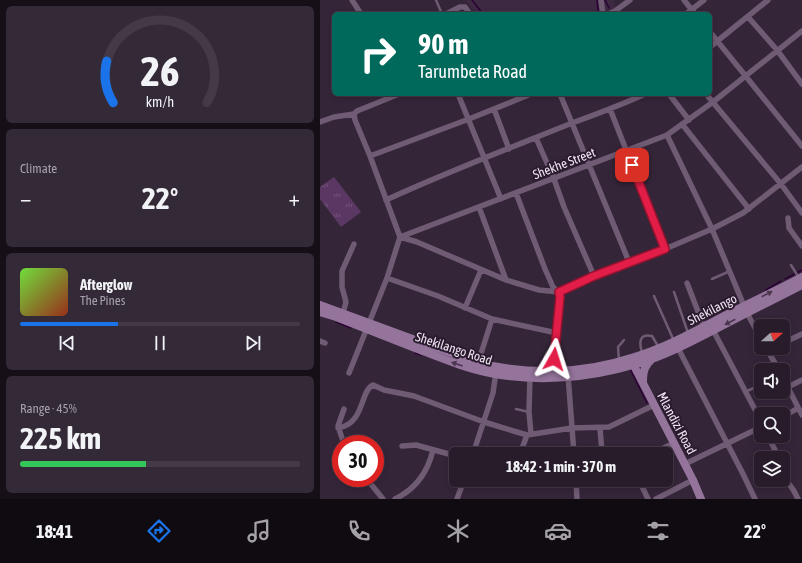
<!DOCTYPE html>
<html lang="en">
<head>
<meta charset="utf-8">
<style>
  :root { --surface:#281c2b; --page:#342937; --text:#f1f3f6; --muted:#a5a1a9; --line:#443a47; --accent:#1a73e8 }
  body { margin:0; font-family:"Asap Condensed",sans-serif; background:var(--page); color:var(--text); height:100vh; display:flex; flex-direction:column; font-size:15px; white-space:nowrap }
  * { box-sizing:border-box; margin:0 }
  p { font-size:13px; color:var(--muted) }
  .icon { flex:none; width:22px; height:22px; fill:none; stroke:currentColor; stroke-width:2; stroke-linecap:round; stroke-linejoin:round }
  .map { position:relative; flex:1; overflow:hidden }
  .drawer { display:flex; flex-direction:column; gap:6px; padding:6px; background:#160f18; width:320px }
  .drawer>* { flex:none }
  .guide { position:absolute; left:12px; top:12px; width:380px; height:84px; border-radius:6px; box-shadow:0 2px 6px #0003,0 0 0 1px var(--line); background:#00695c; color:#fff; overflow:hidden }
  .needle { width:26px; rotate:69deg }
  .fabs { position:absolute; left:434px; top:319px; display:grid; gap:8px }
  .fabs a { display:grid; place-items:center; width:36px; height:36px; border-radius:6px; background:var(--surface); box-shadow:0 2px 6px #0003,0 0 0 1px var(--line); font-size:20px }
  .speed { position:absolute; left:12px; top:435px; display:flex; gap:8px; font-size:20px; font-weight:700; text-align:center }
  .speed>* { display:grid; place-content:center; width:52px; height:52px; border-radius:50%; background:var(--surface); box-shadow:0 2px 6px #0003,0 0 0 1px var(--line); line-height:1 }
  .speed .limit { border:6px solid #d22; background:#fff; color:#111 }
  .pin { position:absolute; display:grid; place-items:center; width:34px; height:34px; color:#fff; margin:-17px; border-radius:8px; box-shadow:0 2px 6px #0006 }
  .me { position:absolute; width:44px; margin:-22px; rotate:6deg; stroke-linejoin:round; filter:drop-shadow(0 0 3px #0008) }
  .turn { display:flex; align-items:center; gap:14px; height:84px; padding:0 20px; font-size:18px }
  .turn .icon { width:52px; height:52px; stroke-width:2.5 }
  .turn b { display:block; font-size:28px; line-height:34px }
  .big { font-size:30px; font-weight:700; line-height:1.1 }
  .drawer .card { flex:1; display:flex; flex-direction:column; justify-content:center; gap:6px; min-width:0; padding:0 14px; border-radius:6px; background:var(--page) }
  .drawer .dial { align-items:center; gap:0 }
  .dial svg { height:104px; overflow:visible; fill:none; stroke:var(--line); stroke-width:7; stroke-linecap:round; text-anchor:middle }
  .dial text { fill:var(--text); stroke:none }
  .song { display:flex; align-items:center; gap:12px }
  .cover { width:48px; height:48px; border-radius:6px; background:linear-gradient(135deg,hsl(100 70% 55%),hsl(10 70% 35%)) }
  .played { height:4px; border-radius:2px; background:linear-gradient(90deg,var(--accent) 35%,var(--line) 35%) }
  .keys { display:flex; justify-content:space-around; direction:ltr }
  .heat { display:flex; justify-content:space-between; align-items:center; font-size:22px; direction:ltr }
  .charge { height:6px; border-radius:3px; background:linear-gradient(90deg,#34c759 45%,var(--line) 0) }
  .trip { position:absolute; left:129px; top:447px; width:224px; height:40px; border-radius:6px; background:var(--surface); box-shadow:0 2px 6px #0003,0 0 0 1px var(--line); font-weight:700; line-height:40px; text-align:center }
  .dock { display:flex; height:64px; justify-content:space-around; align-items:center; background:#100b11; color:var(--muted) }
  .dock .icon { width:28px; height:28px }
  .dock .selected { color:var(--accent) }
  .dock b { font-size:18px; color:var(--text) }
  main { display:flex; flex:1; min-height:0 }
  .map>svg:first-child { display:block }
</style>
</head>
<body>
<main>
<section class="drawer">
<div class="card dial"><svg viewBox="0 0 100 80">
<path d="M14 69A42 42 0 1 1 86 69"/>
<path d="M14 69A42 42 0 0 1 9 37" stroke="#1a73e8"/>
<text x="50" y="56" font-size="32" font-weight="700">26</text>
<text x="50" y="72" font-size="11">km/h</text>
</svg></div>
<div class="card"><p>Climate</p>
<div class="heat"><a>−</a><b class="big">22°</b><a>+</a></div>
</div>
<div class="card">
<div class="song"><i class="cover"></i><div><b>Afterglow</b><p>The Pines</p></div></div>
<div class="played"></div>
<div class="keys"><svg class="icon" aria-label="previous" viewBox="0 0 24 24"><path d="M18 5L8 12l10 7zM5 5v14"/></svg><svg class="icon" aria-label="pause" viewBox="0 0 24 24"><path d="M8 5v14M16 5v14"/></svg><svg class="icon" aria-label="next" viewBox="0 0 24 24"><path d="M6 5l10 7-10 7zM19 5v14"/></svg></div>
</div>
<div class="card"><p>Range · 45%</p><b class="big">225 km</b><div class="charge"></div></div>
</section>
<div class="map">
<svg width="482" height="499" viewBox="0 0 482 499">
  <defs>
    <pattern id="park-tufts" width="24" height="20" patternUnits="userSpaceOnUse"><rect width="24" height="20" fill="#5b3763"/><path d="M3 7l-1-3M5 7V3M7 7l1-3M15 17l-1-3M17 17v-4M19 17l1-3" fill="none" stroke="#73547a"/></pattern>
  </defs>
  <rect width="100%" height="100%" fill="#352539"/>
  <path fill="#3e2943" d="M146,0H294L295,8L277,14H156Z"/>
  <path fill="url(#park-tufts)" d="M14,177L41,212L21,227L0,199V187Z"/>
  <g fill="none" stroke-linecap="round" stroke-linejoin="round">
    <path stroke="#2c0135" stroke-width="1.5" d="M152,0L163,14
      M277,0L278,11
      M285,0L289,8
      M465,279L482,270
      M446,290L461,281
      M16,322L31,328
      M95,353L101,355
      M310,369L327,403"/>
    <path stroke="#6f5b73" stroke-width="2.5" d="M116,0L122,14
      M471,265L479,278
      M392,279L410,271
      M354,292L368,333
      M334,296L354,341
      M322,352C319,343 319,333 332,336L338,346
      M299,360L298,347L304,340
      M427,391L441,385
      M196,409L209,412"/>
    <path stroke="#6f5b73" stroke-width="5.5" d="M32,0L41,14
      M281,0L283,14
      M364,0L375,14
      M295,11L310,0
      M126,14L140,7H145L150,14
      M288,14L295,11L296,14
      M366,14L384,0
      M428,17L457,50L482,84
      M390,32L482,146
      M390,47L448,0
      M138,94L181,199
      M240,94L309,262
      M349,94L369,120
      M386,94L461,184L482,213
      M174,109L189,149
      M290,109L345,249
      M0,122L14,117L34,114L37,111L79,94
      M362,124L429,209
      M347,135L392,229L427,313L441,339
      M216,138L234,179L244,207L274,276
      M50,156L149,119L211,94
      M196,193L225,269L233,287L240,294L232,372
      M66,200C127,172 190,148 252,123C277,114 301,105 325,94
      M159,207L186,280
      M468,218L469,228L482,246
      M80,237L347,135L393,102L482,31
      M80,237L97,242L186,280L219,290L239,292L274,276L345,249L392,229L423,213L482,167
      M67,278L118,296L172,319L237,333
      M367,283L384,327
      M145,308L161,270
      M23,313L26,302L22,287V271L34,244
      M393,330L441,421
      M0,341L5,343
      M463,343L482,334
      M358,348L423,474L435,499
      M446,348L459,370
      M158,363L172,319
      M29,373L67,278L80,237L50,156L35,120L34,114
      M248,375L254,454
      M210,377L209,412L211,434
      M463,378L482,415
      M468,387L482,380
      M24,409L18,426L24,444
      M463,417L478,408
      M18,428C45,424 40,390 53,385L64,390L94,396L164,422L207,435L252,428L289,427L334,405
      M280,428L282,453
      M448,436L459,458
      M82,446L96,445L136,456
      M153,454L173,393L176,372
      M200,454L207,435
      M331,454L354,443
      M365,464L441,427
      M463,467L467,481L474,491L478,499
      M46,478L63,499
      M256,480L257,499
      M319,480L328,499
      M75,499C96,489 108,471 113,450
      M137,499L144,480
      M336,499L373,480"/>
    <path stroke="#94749b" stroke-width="8" d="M0,305L158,363C208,375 262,374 311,358C342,349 372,333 400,318C428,304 455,291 482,277
      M0,312L16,317C42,327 69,338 95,348C121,358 147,369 175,374C220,382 269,378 313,365C342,357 369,343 396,329C424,314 453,300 482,285
      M311,360L373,480L381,499
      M323,382C323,372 324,366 332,359"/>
  </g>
  <defs><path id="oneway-solid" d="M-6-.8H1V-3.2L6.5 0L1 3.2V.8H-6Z"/></defs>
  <g fill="#4a364f">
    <use href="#oneway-solid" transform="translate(447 294) rotate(-27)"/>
    <use href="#oneway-solid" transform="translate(410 322) rotate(153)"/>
    <use href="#oneway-solid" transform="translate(137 364) rotate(-161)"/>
  </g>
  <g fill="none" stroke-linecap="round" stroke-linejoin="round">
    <g stroke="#92132f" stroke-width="10">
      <path id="route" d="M234,359L240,297L239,292L274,276L345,249L312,165"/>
    </g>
    <use href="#route" stroke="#e11d48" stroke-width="7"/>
  </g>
  <g text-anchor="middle" stroke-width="4" stroke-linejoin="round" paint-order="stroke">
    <g font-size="13" fill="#efe4f1" stroke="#2b1b2f">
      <text transform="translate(244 163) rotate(-21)" y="5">Shekhe Street</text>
      <text transform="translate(392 309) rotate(-27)" y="5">Shekilango</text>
      <text transform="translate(134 348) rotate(18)" y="5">Shekilango Road</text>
      <text transform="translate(357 423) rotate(62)" y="5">Mlandizi Road</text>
    </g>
  </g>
</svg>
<div class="fabs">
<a><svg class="needle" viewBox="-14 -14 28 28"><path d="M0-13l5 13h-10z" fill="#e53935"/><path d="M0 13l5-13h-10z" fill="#a5a1a9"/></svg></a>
<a><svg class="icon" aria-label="sound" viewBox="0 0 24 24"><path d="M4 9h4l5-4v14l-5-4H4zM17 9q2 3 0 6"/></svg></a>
<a><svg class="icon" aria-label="search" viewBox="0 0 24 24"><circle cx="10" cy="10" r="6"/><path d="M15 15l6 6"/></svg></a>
<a><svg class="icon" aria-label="layers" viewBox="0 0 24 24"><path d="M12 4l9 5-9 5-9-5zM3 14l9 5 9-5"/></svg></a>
</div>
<div class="speed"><div class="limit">30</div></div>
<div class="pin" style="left:312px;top:165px;background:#d93025"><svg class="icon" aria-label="arrive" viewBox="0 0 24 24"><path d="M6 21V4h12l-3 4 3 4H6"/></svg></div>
<svg class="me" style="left:234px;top:359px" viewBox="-20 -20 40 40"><path d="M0-17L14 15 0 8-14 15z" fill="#e11d48" stroke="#fff" stroke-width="4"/></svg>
<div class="trip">18:42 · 1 min · 370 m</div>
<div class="guide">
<div class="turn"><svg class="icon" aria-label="right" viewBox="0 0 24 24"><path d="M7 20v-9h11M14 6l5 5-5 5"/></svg><div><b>90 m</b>Tarumbeta Road</div></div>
</div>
</div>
</main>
<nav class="dock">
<b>18:41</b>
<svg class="icon selected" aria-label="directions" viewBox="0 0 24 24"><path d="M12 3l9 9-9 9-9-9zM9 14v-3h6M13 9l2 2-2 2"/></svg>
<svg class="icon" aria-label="music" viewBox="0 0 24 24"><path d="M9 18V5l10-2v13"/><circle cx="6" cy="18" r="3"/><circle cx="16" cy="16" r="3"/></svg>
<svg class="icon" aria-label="phone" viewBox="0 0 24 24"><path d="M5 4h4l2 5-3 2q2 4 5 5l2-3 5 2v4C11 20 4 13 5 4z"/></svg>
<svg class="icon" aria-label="climate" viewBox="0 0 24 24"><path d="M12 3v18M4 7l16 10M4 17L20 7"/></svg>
<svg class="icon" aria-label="car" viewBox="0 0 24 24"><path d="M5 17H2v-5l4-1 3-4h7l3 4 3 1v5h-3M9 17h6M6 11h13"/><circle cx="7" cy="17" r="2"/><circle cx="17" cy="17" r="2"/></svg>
<svg class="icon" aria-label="filters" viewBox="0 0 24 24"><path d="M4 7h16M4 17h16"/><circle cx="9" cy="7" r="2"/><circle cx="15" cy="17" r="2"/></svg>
<b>22°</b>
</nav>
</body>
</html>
